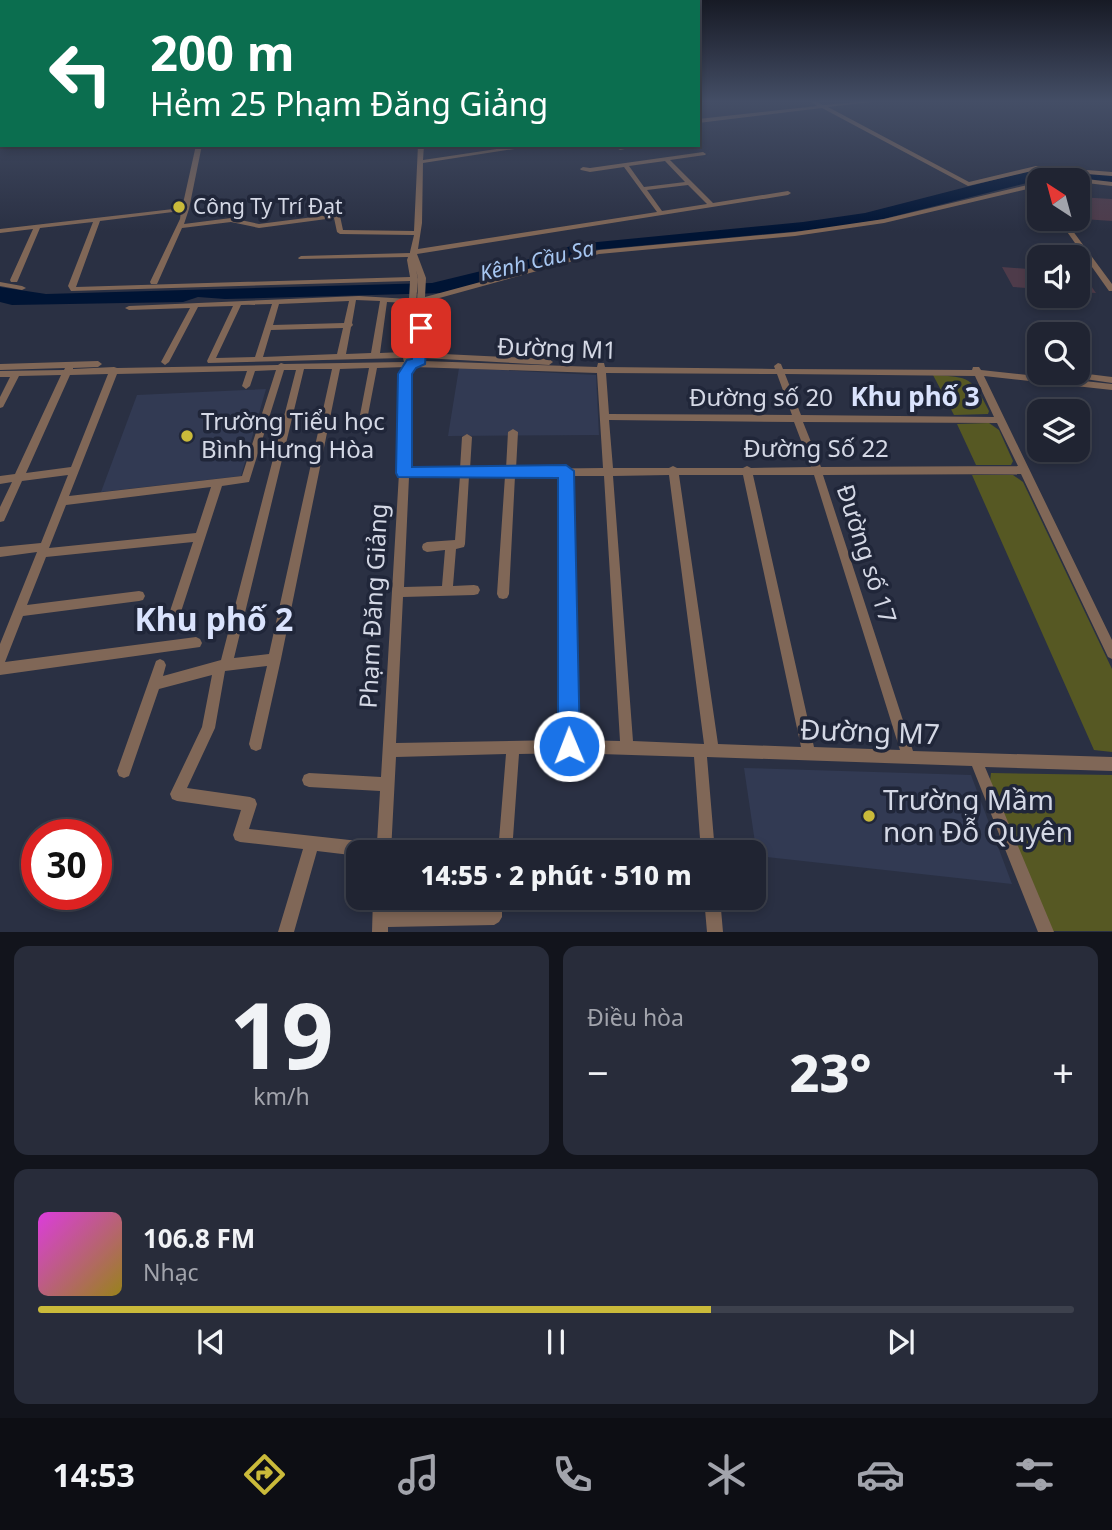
<!DOCTYPE html>
<html lang="vi">
<head>
<meta charset="utf-8">
<style>
  :root { --surface:#202432; --page:#282c3a; --text:#f1f3f6; --muted:#a2a4ac; --line:#3d414d; --accent:#caba3a }
  body { margin:0; font-family:"Noto Sans",sans-serif; background:var(--page); color:var(--text); height:100vh; display:flex; flex-direction:column; font-size:26px; white-space:nowrap }
  * { box-sizing:border-box; margin:0 }
  p { font-size:23px; color:var(--muted) }
  .icon { flex:none; width:38px; height:38px; fill:none; stroke:currentColor; stroke-width:2; stroke-linecap:round; stroke-linejoin:round }
  .map { position:relative; height:932px; overflow:hidden }
  .panel { display:flex; flex-direction:column; gap:14px; padding:14px; background:#12141c; flex:1 }
  .panel>* { flex:none }
  .banner { position:absolute; left:0px; top:0px; width:700px; height:147px; box-shadow:0 4px 10px #0003,0 0 0 2px var(--line); background:#0b6e4f; color:#fff; overflow:hidden }
  .needle { width:46px; rotate:324deg }
  .buttons { position:absolute; left:1027px; top:168px; display:grid; gap:14px }
  .buttons a { display:grid; place-items:center; width:63px; height:63px; border-radius:14px; background:var(--surface); box-shadow:0 4px 10px #0003,0 0 0 2px var(--line); font-size:35px }
  .speed { position:absolute; left:21px; top:819px; display:flex; gap:14px; font-size:35px; font-weight:700; text-align:center }
  .speed>* { display:grid; place-content:center; width:91px; height:91px; border-radius:50%; background:var(--surface); box-shadow:0 4px 10px #0003,0 0 0 2px var(--line); line-height:1 }
  .speed .limit { border:10px solid #d22; background:#fff; color:#111 }
  .pin { position:absolute; display:grid; place-items:center; width:60px; height:60px; color:#fff; margin:-30px; border-radius:14px; box-shadow:0 4px 10px #0006 }
  .me { position:absolute; width:77px; margin:-38px; rotate:359deg; stroke-linejoin:round; filter:drop-shadow(0 0 5px #0008) }
  .turn { display:flex; align-items:center; gap:24px; height:147px; padding:0 35px; font-size:32px }
  .turn .icon { width:91px; height:91px; stroke-width:2.5 }
  .turn b { display:block; font-size:49px; line-height:60px }
  .big { font-size:52px; font-weight:800; line-height:1.1 }
  .panel .card { flex:1; display:flex; flex-direction:column; justify-content:center; gap:10px; min-width:0; padding:0 24px; border-radius:14px; background:var(--page) }
  .panel .dial { align-items:center; gap:0 }
  .dial b { font-size:91px; line-height:1 }
  .song { display:flex; align-items:center; gap:21px }
  .cover { width:84px; height:84px; border-radius:10px; background:linear-gradient(135deg,hsl(300 70% 55%),hsl(50 70% 35%)) }
  .played { height:7px; border-radius:4px; background:linear-gradient(90deg,var(--accent) 65%,var(--line) 65%) }
  .keys { display:flex; justify-content:space-around; direction:ltr }
  .heat { display:flex; justify-content:space-between; align-items:center; font-size:38px; direction:ltr }
  .panel .tiles { flex:1; display:grid; gap:14px; grid-template-columns:1fr 1fr }
  .card:last-child { grid-column:span 2 }
  .trip { position:absolute; left:346px; top:840px; width:420px; height:70px; border-radius:14px; background:var(--surface); box-shadow:0 4px 10px #0003,0 0 0 2px var(--line); font-weight:800; line-height:70px; text-align:center }
  .tab-bar { display:flex; height:112px; justify-content:space-around; align-items:center; background:#0d0e14; color:var(--muted) }
  .tab-bar .icon { width:49px; height:49px }
  .tab-bar .current { color:var(--accent) }
  .tab-bar b { font-size:32px; color:var(--text) }
  .map>svg:first-child { display:block }
</style>
</head>
<body>
<div class="map">
<svg width="1112" height="932" viewBox="0 0 1112 932">
  <rect width="100%" height="100%" fill="#2a3043"/>
  <path fill="#323a53" d="M459,368L596,375L599,435L448,436Z
    M266,389L241,476L101,492L137,395Z
    M744,768L971,775L1012,884L757,856Z"/>
  <path fill="#565823" d="M933,375C970,377 972,377 989,411L988,414L954,415Z
    M989,423L999,430L1013,461L1011,465H976L957,424Z
    M972,475H1013L1023,482L1112,669V752L1094,750Z
    M991,773L1112,775V931H1046L990,781Z"/>
  <path fill="#001434" d="M1033,170L1112,175V182L1047,178L879,220L822,229L593,250L444,293L225,299L198,297L183,302L12,305L0,302V287L46,294L432,283L534,258L577,244L803,222L865,213Z"/>
  <path fill="#4e3b4a" d="M1078,197L1112,199V221L1083,219L1078,212Z
    M1002,267L1040,270V289L1013,287Z
    M1078,267L1096,293L1078,292Z"/>
  <g fill="none" stroke-linecap="round" stroke-linejoin="round">
    <path fill="#806757" fill-rule="evenodd" d="M810,101H815L823,105L873,101L871,102L828,107L969,182L1036,166L1112,172V176L1036,170L968,186L822,108L698,123V119L817,106Z
      M0,114H2V118H0Z
      M196,145H202L189,209L184,224L231,218L259,224L337,214L340,216L343,230L414,231L418,145H424L423,160L524,145H540L423,163L422,223L418,249L657,212L624,167L590,172L581,170L580,169L583,167L590,168L703,152L706,154L705,155L670,160L713,203L788,191L791,193L788,195L417,254L426,278L425,297L599,250L795,232L884,219L1040,182V186L884,223L795,236L599,254L425,302L423,353L549,359L553,362L549,365L423,358V361L597,367L598,363H604L605,367L775,369L774,366L778,363L781,364L783,369L972,370L973,367H979L981,370L1112,384V390L984,376L1112,640V659L1108,657L1021,474L823,475L913,751L1112,757V771L985,767L1054,932H1038L972,766L707,757L715,852H701L694,757L569,753L519,754L512,852H498L506,754L396,757L391,852H359V856L317,851L294,932H278L303,849L240,842L235,840L233,835L241,810L177,801L172,799L170,794L202,727L212,675L159,689L129,776L124,778L119,776L117,771L156,661L160,659L164,661L166,665L163,676L221,660L296,370H284L249,482L222,486L179,618L175,619L171,618L169,614L193,542L46,557L27,605L139,591L143,592L145,596L143,600L139,601L23,616L5,662L196,637L200,639L202,643L200,647L0,675V644L37,552L0,557V547L41,543L68,475L22,481L4,521L0,522V507L12,482L0,484V476L15,474L61,375L19,376L3,407L0,408V397L10,377H0V371L64,370L65,368L0,370V364L98,361L102,364L98,367L73,368V369L114,367L117,368L278,365L281,363L284,364L404,362L403,358L208,363L207,361L233,306L198,307L169,362L165,365L161,362L190,308L129,310L125,308L129,306L359,296L409,299L410,281L71,291L68,286L93,222L40,228L18,280L17,282H11L10,280L33,229L0,233V229L182,208ZM665,161L685,182L644,187L629,166ZM688,185L707,204L662,211L647,190ZM181,211L180,219L150,282L151,284H157L158,282L182,228L231,222L259,228L334,218L337,232L340,234L414,235L410,252V253L301,256L298,258L299,259L408,257L407,260L410,277L76,287L100,221ZM416,270L418,278L415,353H412L418,279ZM356,300L380,301L371,353L346,354L351,327L353,325L352,323ZM349,301L344,323L273,325L279,304ZM387,302L408,303L404,352L380,353ZM272,304L255,357L216,358L241,305ZM343,328L337,354L263,357L271,330ZM406,367L401,374L399,473L381,777L309,773L304,775L302,780L304,785L309,787L380,791L377,843L249,829L257,804L255,799L250,797L187,788L215,728L225,671L267,666L249,744L251,749L256,751L261,749L281,659L340,369L369,368L360,415L364,418L368,415L377,368ZM414,367L597,373L603,468L516,469L518,432L513,429L508,432L506,469H470L472,437L467,434L462,437L460,469H409V374ZM304,369H332L269,654L234,658ZM276,370L242,476L69,496L117,374L247,371L242,386L246,389L250,386L255,371ZM606,373L777,374L792,415L609,414ZM108,374L71,467L26,473L70,375ZM785,374L975,376L994,417L801,415ZM609,420L794,422L811,467L751,468L747,466L743,468H677L673,466L669,468H613ZM803,422L997,423L1018,466L821,467ZM669,475L704,744L633,741L613,476ZM679,475H743L801,747L718,744ZM753,475H814L900,750L814,747ZM460,476L455,540L427,542L423,544L422,547L423,550L427,552L445,550L442,586L404,587L409,477ZM469,476H505L497,594L499,598L503,599L507,598L509,594L515,476H561L562,740L396,743L403,597L474,595L478,594L480,590L478,586L474,585L453,586L456,549L464,547L465,544ZM571,476H604L620,741L576,740ZM211,487L196,533L49,548L66,505Z
      M628,145H644L620,150L617,148Z
      M1054,178H1078L1112,182V186L1078,182V180H1051Z
      M1058,219H1064L1112,284V291H1109Z
      M0,282L22,286L26,288L22,290L0,286Z
      M1088,374L1112,377V383L1085,379L1084,377L1085,375Z
      M373,898H389L388,911L486,909V898H502V917L499,922L494,925L388,927V932H372Z
      M704,898H720L723,932H707Z"/>
    <path fill="#ecaf89" fill-rule="evenodd" d="M0,101H2L0,107Z"/>
  </g>
  <linearGradient id="sky" x2="0" y2="1"><stop stop-color="#171a25"/><stop offset="0.44" stop-color="#444e66"/><stop offset="1" stop-color="#444e66" stop-opacity="0"/></linearGradient>
  <rect width="1112" height="231" fill="url(#sky)"/>
  <path fill="#1a73e8" stroke="#114b97" stroke-width="2" d="M421,324L428,328L425,364L416,368L412,374V467L566,465L574,471L580,746L577,753L569,757L561,753L558,746V478L398,477L396,473L398,374L407,360L412,359L415,328Z"/>
  <g fill="#caba3a" stroke="#202639" stroke-width="2.5">
    <circle cx="179" cy="207" r="7"/>
    <circle cx="187" cy="436" r="7"/>
    <circle cx="869" cy="816" r="7"/>
  </g>
  <g text-anchor="middle" stroke-width="7" stroke-linejoin="round" paint-order="stroke">
    <g font-size="21" fill="#d4d8e5" stroke="#202639" text-anchor="start">
      <text x="193" y="214">Công Ty Trí Đạt</text>
    </g>
    <g font-size="21" font-style="italic" fill="#a6c6f1" stroke="#202639">
      <text transform="translate(537 261) rotate(-13)" y="7">Kênh Cầu Sa</text>
    </g>
    <g font-size="24" fill="#d4d8e5" stroke="#202639">
      <text transform="translate(557 349) rotate(2)" y="8">Đường M1</text>
      <text x="761" y="406">Đường số 20</text>
      <text x="816" y="457">Đường Số 22</text>
      <text transform="translate(866 554) rotate(72)" y="8">Đường số 17</text>
      <text transform="translate(374 606) rotate(-87)" y="8">Phạm Đăng Giảng</text>
    </g>
    <g font-size="24" fill="#d4d8e5" stroke="#202639" text-anchor="start">
      <text x="201" y="430">Trường Tiểu học<tspan x="201" dy="28">Bình Hưng Hòa</tspan></text>
    </g>
    <g font-size="26" font-weight="bold" fill="#dae3fd" stroke="#202639">
      <text x="915" y="406">Khu phố 3</text>
    </g>
    <g font-size="28" fill="#d4d8e5" stroke="#202639">
      <text transform="translate(870 732) rotate(2)" y="10">Đường M7</text>
    </g>
    <g font-size="28" fill="#d4d8e5" stroke="#202639" text-anchor="start">
      <text x="883" y="810">Trường Mầm<tspan x="883" dy="32">non Đỗ Quyên</tspan></text>
    </g>
    <g font-size="32" font-weight="bold" fill="#dae3fd" stroke="#202639">
      <text x="214" y="631">Khu phố 2</text>
    </g>
  </g>
</svg>
<div class="buttons">
<a><svg class="needle" viewBox="-14 -14 28 28"><path d="M0-13l5 13h-10z" fill="#e53935"/><path d="M0 13l5-13h-10z" fill="#a2a4ac"/></svg></a>
<a><svg class="icon" aria-label="sound" viewBox="0 0 24 24"><path d="M4 9h4l5-4v14l-5-4H4zM17 9q2 3 0 6"/></svg></a>
<a><svg class="icon" aria-label="search" viewBox="0 0 24 24"><circle cx="10" cy="10" r="6"/><path d="M15 15l6 6"/></svg></a>
<a><svg class="icon" aria-label="layers" viewBox="0 0 24 24"><path d="M12 4l9 5-9 5-9-5zM3 14l9 5 9-5"/></svg></a>
</div>
<div class="speed"><div class="limit">30</div></div>
<div class="pin" style="left:421px;top:328px;background:#d93025"><svg class="icon" aria-label="arrive" viewBox="0 0 24 24"><path d="M6 21V4h12l-3 4 3 4H6"/></svg></div>
<svg class="me" style="left:569px;top:746px" viewBox="-20 -20 40 40"><circle r="17" fill="#1a73e8" stroke="#fff" stroke-width="3"/><path d="M0-11L8 9 0 5-8 9z" fill="#fff"/></svg>
<div class="trip">14:55 · 2 phút · 510 m</div>
<div class="banner">
<div class="turn"><svg class="icon" aria-label="left" viewBox="0 0 24 24"><path d="M17 20v-9H6M10 6l-5 5 5 5"/></svg><div><b>200 m</b>Hẻm 25 Phạm Đăng Giảng</div></div>
</div>
</div>
<section class="panel">
<div class="tiles">
<div class="card dial"><b>19</b><p>km/h</p></div>
<div class="card"><p>Điều hòa</p>
<div class="heat"><a>−</a><b class="big">23°</b><a>+</a></div>
</div>
<div class="card">
<div class="song"><i class="cover"></i><div><b>106.8 FM</b><p>Nhạc</p></div></div>
<div class="played"></div>
<div class="keys"><svg class="icon" aria-label="previous" viewBox="0 0 24 24"><path d="M18 5L8 12l10 7zM5 5v14"/></svg><svg class="icon" aria-label="pause" viewBox="0 0 24 24"><path d="M8 5v14M16 5v14"/></svg><svg class="icon" aria-label="next" viewBox="0 0 24 24"><path d="M6 5l10 7-10 7zM19 5v14"/></svg></div>
</div>
</div>
</section>
<nav class="tab-bar">
<b>14:53</b>
<svg class="icon current" aria-label="directions" viewBox="0 0 24 24"><path d="M12 3l9 9-9 9-9-9zM9 14v-3h6M13 9l2 2-2 2"/></svg>
<svg class="icon" aria-label="music" viewBox="0 0 24 24"><path d="M9 18V5l10-2v13"/><circle cx="6" cy="18" r="3"/><circle cx="16" cy="16" r="3"/></svg>
<svg class="icon" aria-label="phone" viewBox="0 0 24 24"><path d="M5 4h4l2 5-3 2q2 4 5 5l2-3 5 2v4C11 20 4 13 5 4z"/></svg>
<svg class="icon" aria-label="climate" viewBox="0 0 24 24"><path d="M12 3v18M4 7l16 10M4 17L20 7"/></svg>
<svg class="icon" aria-label="car" viewBox="0 0 24 24"><path d="M5 17H2v-5l4-1 3-4h7l3 4 3 1v5h-3M9 17h6M6 11h13"/><circle cx="7" cy="17" r="2"/><circle cx="17" cy="17" r="2"/></svg>
<svg class="icon" aria-label="filters" viewBox="0 0 24 24"><path d="M4 7h16M4 17h16"/><circle cx="9" cy="7" r="2"/><circle cx="15" cy="17" r="2"/></svg>
</nav>
</body>
</html>
